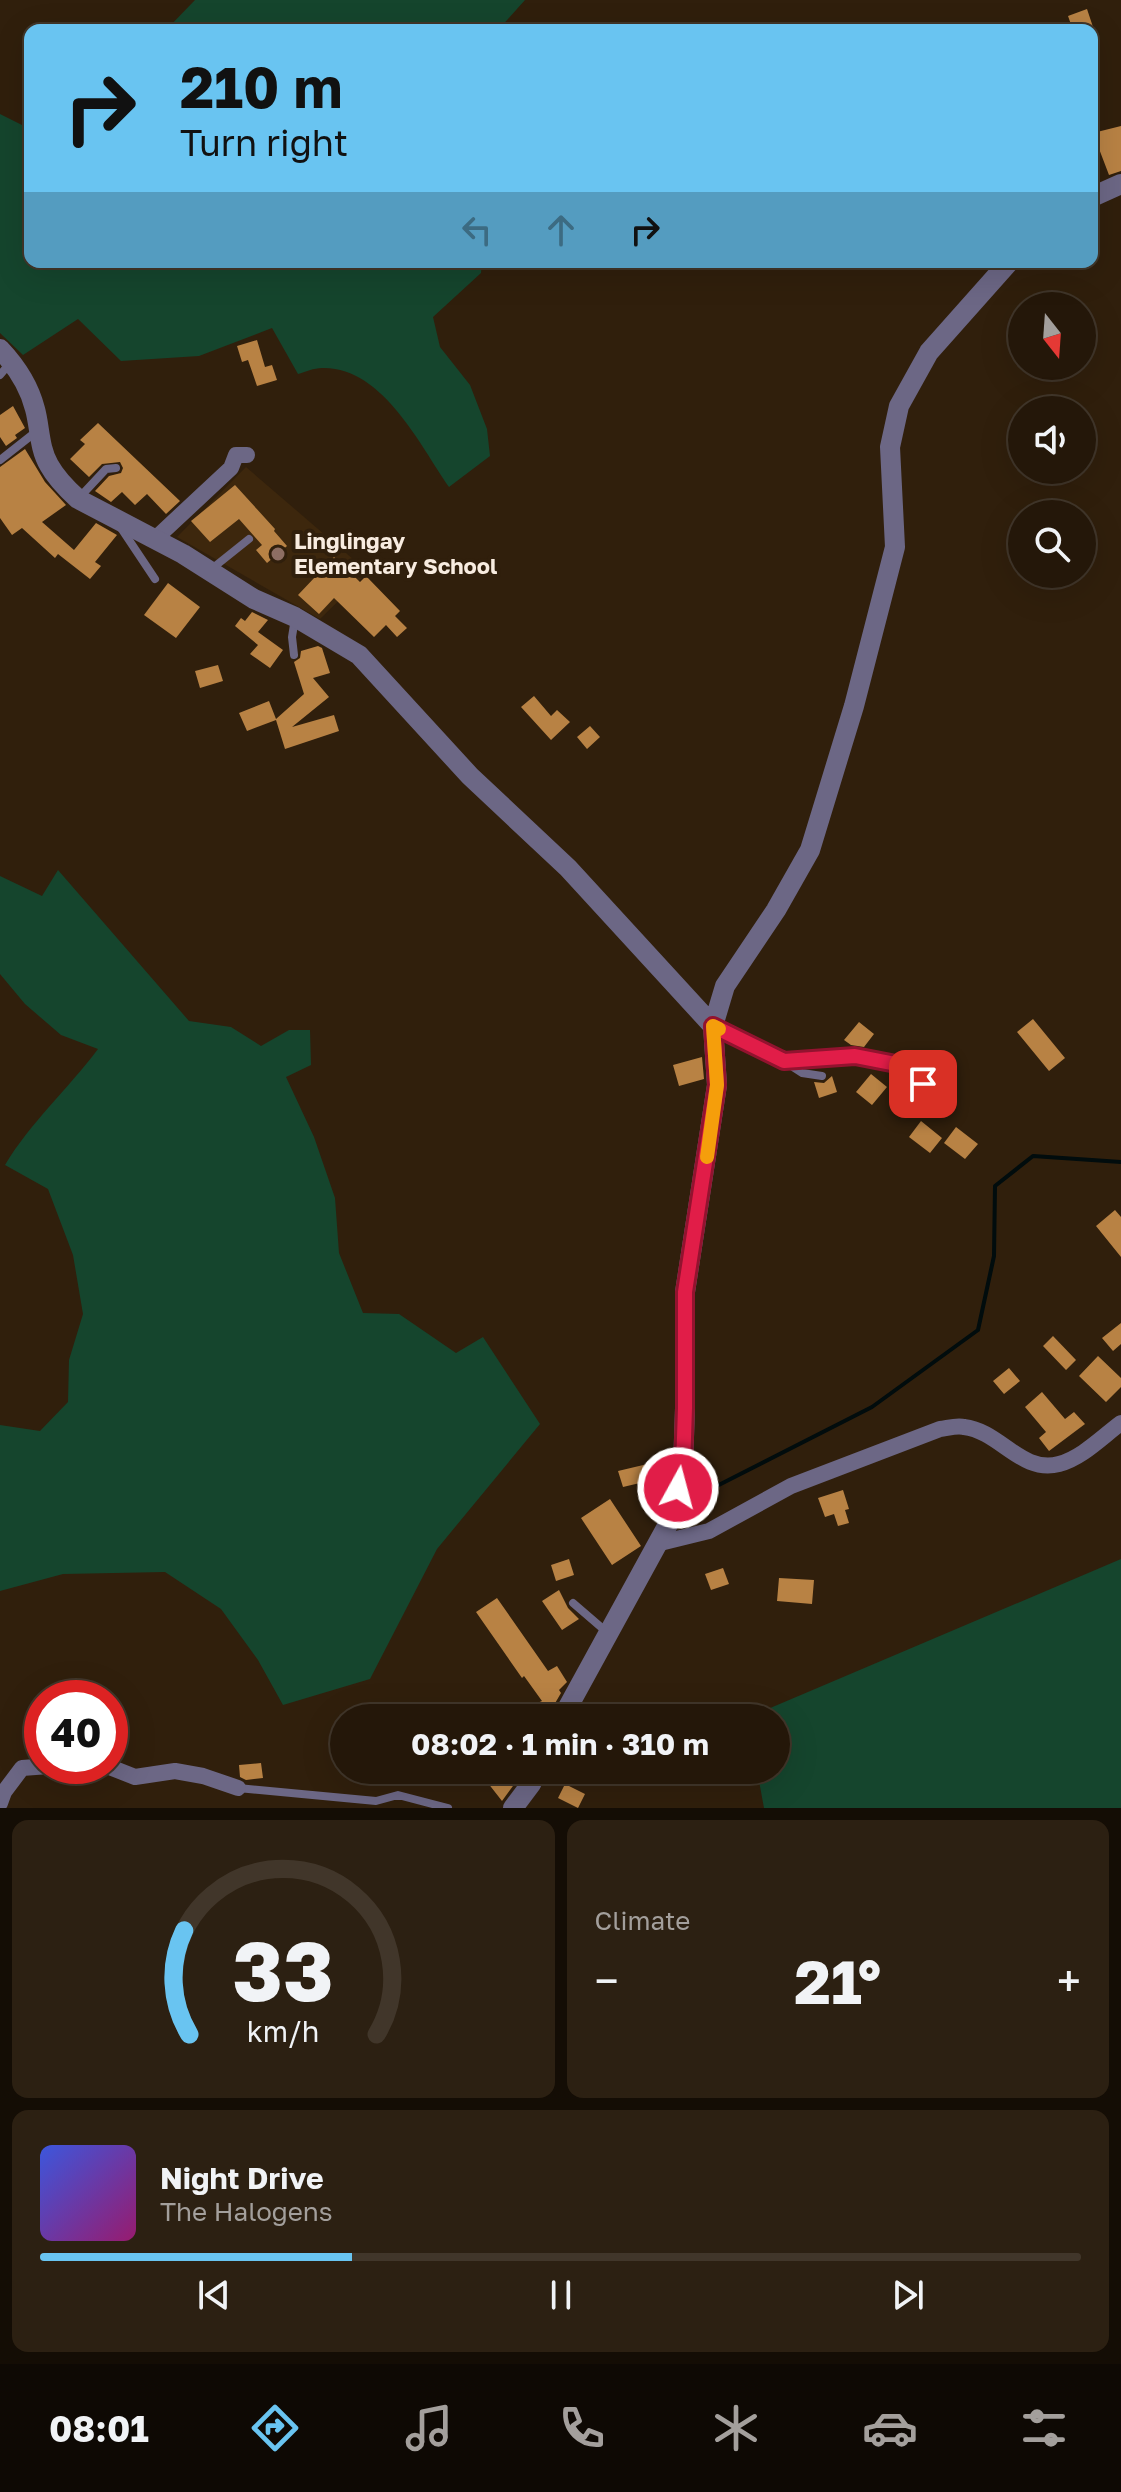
<!DOCTYPE html>
<html lang="en">
<head>
<meta charset="utf-8">
<style>
  :root { --surface:#241709; --page:#2c2012; --text:#f1f3f6; --muted:#a39f9c; --line:#41362a; --accent:#69c4f1 }
  body { margin:0; font-family:"Golos Text",sans-serif; background:var(--page); color:var(--text); height:100vh; display:flex; flex-direction:column; font-size:30px; white-space:nowrap }
  * { box-sizing:border-box; margin:0 }
  p { font-size:26px; color:var(--muted) }
  .icon { flex:none; width:44px; height:44px; fill:none; stroke:currentColor; stroke-width:2; stroke-linecap:round; stroke-linejoin:round }
  .map { position:relative; height:1808px; overflow:hidden }
  .panel { display:flex; flex-direction:column; gap:12px; padding:12px; background:#140d05; flex:1 }
  .panel>* { flex:none }
  .hud { position:absolute; left:24px; top:24px; width:1074px; height:244px; border-radius:16px; box-shadow:0 8px 32px #0002,0 0 0 2px var(--line); background:#69c4f1; color:#111; overflow:hidden }
  .needle { width:52px; rotate:163deg }
  .controls { position:absolute; left:1008px; top:292px; display:grid; gap:16px }
  .controls a { display:grid; place-items:center; width:88px; height:88px; border-radius:50%; background:var(--surface); box-shadow:0 8px 32px #0002,0 0 0 2px var(--line); font-size:40px }
  .speed { position:absolute; left:24px; top:1680px; display:flex; gap:16px; font-size:40px; font-weight:700; text-align:center }
  .speed>* { display:grid; place-content:center; width:104px; height:104px; border-radius:50%; background:var(--surface); box-shadow:0 8px 32px #0002,0 0 0 2px var(--line); line-height:1 }
  .speed .limit { border:12px solid #d22; background:#fff; color:#111 }
  .pin { position:absolute; display:grid; place-items:center; width:68px; height:68px; color:#fff; margin:-34px; border-radius:16px; box-shadow:0 4px 12px #0006 }
  .me { position:absolute; width:88px; margin:-44px; rotate:7deg; stroke-linejoin:round; filter:drop-shadow(0 0 6px #0008) }
  .turn { display:flex; align-items:center; gap:28px; height:168px; padding:0 24px; font-size:36px }
  .turn .icon { width:104px; height:104px; stroke-width:2.5 }
  .turn b { display:block; font-size:56px; line-height:68px }
  .lanes { display:flex; align-items:center; height:76px; padding:0 24px; background:#0003; justify-content:center; gap:40px; direction:ltr }
  .lanes .off { opacity:.35 }
  .big { font-size:60px; font-weight:700; line-height:1.1 }
  .panel .tile { flex:1; display:flex; flex-direction:column; justify-content:center; gap:12px; min-width:0; padding:0 28px; border-radius:16px; background:var(--page) }
  .panel .dial { align-items:center; gap:0 }
  .dial svg { height:208px; overflow:visible; fill:none; stroke:var(--line); stroke-width:7; stroke-linecap:round; text-anchor:middle }
  .dial text { fill:var(--text); stroke:none }
  .song { display:flex; align-items:center; gap:24px }
  .cover { width:96px; height:96px; border-radius:12px; background:linear-gradient(135deg,hsl(230 70% 55%),hsl(320 70% 35%)) }
  .played { height:8px; border-radius:4px; background:linear-gradient(90deg,var(--accent) 30%,var(--line) 30%) }
  .keys { display:flex; justify-content:space-around; direction:ltr }
  .heat { display:flex; justify-content:space-between; align-items:center; font-size:44px; direction:ltr }
  .panel .tiles { flex:1; display:grid; gap:12px; grid-template-columns:1fr 1fr }
  .tile:last-child { grid-column:span 2 }
  .trip { position:absolute; left:330px; top:1704px; width:460px; height:80px; border-radius:40px; background:var(--surface); box-shadow:0 8px 32px #0002,0 0 0 2px var(--line); font-weight:700; line-height:80px; text-align:center }
  .tabs { display:flex; height:128px; justify-content:space-around; align-items:center; background:#0e0904; color:var(--muted) }
  .tabs .icon { width:56px; height:56px }
  .tabs .on { color:var(--accent) }
  .tabs b { font-size:36px; color:var(--text) }
  .map>svg:first-child { display:block }
</style>
</head>
<body>
<div class="map">
<svg width="1121" height="1808" viewBox="0 0 1121 1808">
  <rect width="100%" height="100%" fill="#301f0c"/>
  <path fill="#3d270d" d="M246,467L368,572L320,619L177,537Z"/>
  <path fill="#15452d" d="M195,0H525L498,30H166Z
    M0,114L30,129V262H482L481,273L433,317L440,347L470,385L487,429L490,456L449,487C420,445 382,366 322,368C314,368 305,372 298,374L272,328L199,356L121,361L78,319L23,355L0,333Z
    M58,870L189,1021L231,1027L261,1046L289,1030H310L311,1065L286,1077L314,1137L335,1198L339,1253L363,1313L399,1314L456,1353L483,1337L540,1424L437,1549L370,1679L283,1705L258,1660L221,1609L165,1572L63,1574L0,1591V1425L40,1431L68,1402L69,1360L83,1314L73,1255L48,1189L5,1165C30,1123 68,1089 98,1049L61,1035L25,1004L0,974V876L42,896Z
    M1121,1559V1808H764L757,1770H776V1718H747Z"/>
  <g fill="none" stroke-linecap="round" stroke-linejoin="round">
    <path stroke="#010c0d" stroke-width="4" d="M703,1493L872,1407L978,1330L994,1256L995,1186L1033,1156L1121,1162"/>
  </g>
  <path fill="#b88244" d="M1087,9L1094,30H1073L1068,16Z
    M1121,126V171L1109,175L1093,133Z
    M257,340L265,367L272,365L277,380L257,386L248,360L242,362L237,346Z
    M13,406L25,428L15,435L17,438L6,446L0,437V415Z
    M98,423L180,501L166,514L147,494L135,505L122,492L111,502L95,491L109,476L121,473L123,468L120,462L102,464L89,477L70,459L85,444L80,440Z
    M25,449L45,482L66,505L42,522L74,550L96,523L117,535L95,562L101,566L90,579L58,554L55,558L22,528L12,535L0,518V467Z
    M235,485L275,529L274,531L287,546L267,563L256,550L262,545L239,519L210,542L191,521Z
    M334,557L360,582L366,576L400,611L395,616L407,628L397,637L386,625L374,637L334,598L319,614L298,595Z
    M168,583L200,607L176,638L144,615Z
    M252,612L268,620L258,632L283,650L270,668L250,654L258,645L235,626L241,618L245,621Z
    M318,646L322,648L330,673L313,678L329,697L292,727L334,715L339,731L285,749L276,720L247,731L239,713L269,701L276,719L304,694L294,662L300,658L301,651Z
    M218,665L223,681L200,688L195,671Z
    M534,696L551,716L557,710L570,722L551,740L521,707Z
    M590,726L600,737L587,749L577,737Z
    M1033,1019L1065,1058L1049,1071L1017,1032Z
    M859,1022L874,1034L864,1047L851,1045L844,1040Z
    M702,1057L704,1079L679,1086L673,1065Z
    M871,1074L887,1087L872,1105L856,1092Z
    M832,1076L837,1092L819,1098L814,1082L824,1083Z
    M913,1089L929,1102L918,1116L902,1103Z
    M921,1121L942,1138L930,1153L909,1137Z
    M956,1127L978,1144L965,1159L944,1143Z
    M1115,1210L1121,1217V1257L1096,1226Z
    M1121,1323V1344L1113,1351L1102,1338Z
    M1053,1336L1076,1360L1066,1370L1043,1346Z
    M1098,1356L1121,1378V1387L1106,1402L1079,1376Z
    M1009,1368L1020,1381L1004,1394L993,1381Z
    M1042,1392L1065,1419L1074,1412L1085,1424L1049,1451L1039,1438L1046,1432L1025,1407Z
    M656,1462L661,1478L623,1487L618,1471Z
    M843,1490L849,1509L845,1510L849,1523L838,1526L834,1514L825,1517L818,1498Z
    M610,1499L641,1546L612,1565L581,1518Z
    M569,1559L574,1575L556,1581L551,1565Z
    M723,1568L729,1584L711,1590L705,1574Z
    M779,1578L814,1580L812,1604L777,1601Z
    M559,1590L568,1608L579,1619L562,1630L542,1601Z
    M497,1598L548,1671L557,1666L567,1682L559,1690L561,1693L554,1705L535,1718H502L542,1701L524,1676L522,1678L476,1612Z
    M261,1763L263,1778L246,1780L240,1777L239,1765Z
    M494,1770H516L521,1775L502,1801L484,1778Z
    M565,1784L585,1794L578,1808L558,1798Z"/>
  <g fill="none" stroke-linecap="round" stroke-linejoin="round">
    <path stroke="#6c6785" stroke-width="8" d="M0,375L11,362
      M0,460L37,431
      M78,499L106,469L116,468
      M121,528L155,579
      M209,571L249,539
      M294,655L292,637L295,618
      M785,1062L802,1073L822,1076
      M573,1603L609,1634
      M238,1788L376,1801L398,1795L448,1808"/>
    <path stroke="#6c6785" stroke-width="16" d="M155,539L231,468L236,455H247
      M713,1026L784,1061L855,1056L896,1064L906,1069L941,1098
      M656,1544L709,1531L791,1486L940,1429C948,1428 957,1425 964,1427C1000,1431 1021,1474 1059,1464C1082,1458 1102,1437 1121,1423
      M107,1766L135,1777L175,1771L203,1776L238,1788
      M0,1803L4,1792L22,1768L49,1766"/>
    <path stroke="#6c6785" stroke-width="20" d="M1092,197L1121,184
      M0,349C17,367 29,385 35,409C40,427 39,448 49,465C56,478 67,489 78,499L183,554L254,599L295,617L359,655L470,776L568,868L713,1026L717,1085L685,1292V1408L683,1467L671,1519L562,1718
      M713,1026L725,986L776,910L810,850L854,706L895,547L890,447L899,406L929,352L1009,262
      M513,1808L531,1784L538,1770"/>
  </g>
  <g fill="none" stroke-linecap="round" stroke-linejoin="round">
    <g stroke="#92132f" stroke-width="20">
      <path id="route" d="M678,1488L683,1467L685,1408V1292L717,1085L713,1026L784,1061L855,1056L896,1064L923,1084"/>
    </g>
    <use href="#route" stroke="#e11d48" stroke-width="14"/>
    <path stroke="#f59e0b" stroke-width="14" d="M707,1157L717,1085L713,1026L719,1029"/>
  </g>
  <circle fill="#8d6e63" stroke="#301f0c" stroke-width="3" cx="278" cy="554" r="8"/>
  <g text-anchor="middle" stroke-width="8" stroke-linejoin="round" paint-order="stroke">
    <g font-size="22" font-weight="bold" fill="#f8ece0" stroke="#301f0c" text-anchor="start">
      <text x="294" y="549">Linglingay<tspan x="294" dy="25">Elementary School</tspan></text>
    </g>
  </g>
</svg>
<div class="controls">
<a><svg class="needle" viewBox="-14 -14 28 28"><path d="M0-13l5 13h-10z" fill="#e53935"/><path d="M0 13l5-13h-10z" fill="#a39f9c"/></svg></a>
<a><svg class="icon" aria-label="sound" viewBox="0 0 24 24"><path d="M4 9h4l5-4v14l-5-4H4zM17 9q2 3 0 6"/></svg></a>
<a><svg class="icon" aria-label="search" viewBox="0 0 24 24"><circle cx="10" cy="10" r="6"/><path d="M15 15l6 6"/></svg></a>
</div>
<div class="speed"><div class="limit">40</div></div>
<div class="pin" style="left:923px;top:1084px;background:#d93025"><svg class="icon" aria-label="arrive" viewBox="0 0 24 24"><path d="M6 21V4h12l-3 4 3 4H6"/></svg></div>
<svg class="me" style="left:678px;top:1488px" viewBox="-20 -20 40 40"><circle r="17" fill="#e11d48" stroke="#fff" stroke-width="3"/><path d="M0-11L8 9 0 5-8 9z" fill="#fff"/></svg>
<div class="trip">08:02 · 1 min · 310 m</div>
<div class="hud">
<div class="turn"><svg class="icon" aria-label="right" viewBox="0 0 24 24"><path d="M7 20v-9h11M14 6l5 5-5 5"/></svg><div><b>210 m</b>Turn right</div></div>
<div class="lanes"><svg class="icon off" aria-label="left" viewBox="0 0 24 24"><path d="M17 20v-9H6M10 6l-5 5 5 5"/></svg><svg class="icon off" aria-label="ahead" viewBox="0 0 24 24"><path d="M12 20V5M6 11l6-6 6 6"/></svg><svg class="icon" aria-label="right" viewBox="0 0 24 24"><path d="M7 20v-9h11M14 6l5 5-5 5"/></svg></div>
</div>
</div>
<section class="panel">
<div class="tiles">
<div class="tile dial"><svg viewBox="0 0 100 80">
<path d="M14 69A42 42 0 1 1 86 69"/>
<path d="M14 69A42 42 0 0 1 12 29" stroke="#69c4f1"/>
<text x="50" y="56" font-size="32" font-weight="700">33</text>
<text x="50" y="72" font-size="11">km/h</text>
</svg></div>
<div class="tile"><p>Climate</p>
<div class="heat"><a>−</a><b class="big">21°</b><a>+</a></div>
</div>
<div class="tile">
<div class="song"><i class="cover"></i><div><b>Night Drive</b><p>The Halogens</p></div></div>
<div class="played"></div>
<div class="keys"><svg class="icon" aria-label="previous" viewBox="0 0 24 24"><path d="M18 5L8 12l10 7zM5 5v14"/></svg><svg class="icon" aria-label="pause" viewBox="0 0 24 24"><path d="M8 5v14M16 5v14"/></svg><svg class="icon" aria-label="next" viewBox="0 0 24 24"><path d="M6 5l10 7-10 7zM19 5v14"/></svg></div>
</div>
</div>
</section>
<nav class="tabs">
<b>08:01</b>
<svg class="icon on" aria-label="directions" viewBox="0 0 24 24"><path d="M12 3l9 9-9 9-9-9zM9 14v-3h6M13 9l2 2-2 2"/></svg>
<svg class="icon" aria-label="music" viewBox="0 0 24 24"><path d="M9 18V5l10-2v13"/><circle cx="6" cy="18" r="3"/><circle cx="16" cy="16" r="3"/></svg>
<svg class="icon" aria-label="phone" viewBox="0 0 24 24"><path d="M5 4h4l2 5-3 2q2 4 5 5l2-3 5 2v4C11 20 4 13 5 4z"/></svg>
<svg class="icon" aria-label="climate" viewBox="0 0 24 24"><path d="M12 3v18M4 7l16 10M4 17L20 7"/></svg>
<svg class="icon" aria-label="car" viewBox="0 0 24 24"><path d="M5 17H2v-5l4-1 3-4h7l3 4 3 1v5h-3M9 17h6M6 11h13"/><circle cx="7" cy="17" r="2"/><circle cx="17" cy="17" r="2"/></svg>
<svg class="icon" aria-label="filters" viewBox="0 0 24 24"><path d="M4 7h16M4 17h16"/><circle cx="9" cy="7" r="2"/><circle cx="15" cy="17" r="2"/></svg>
</nav>
</body>
</html>
